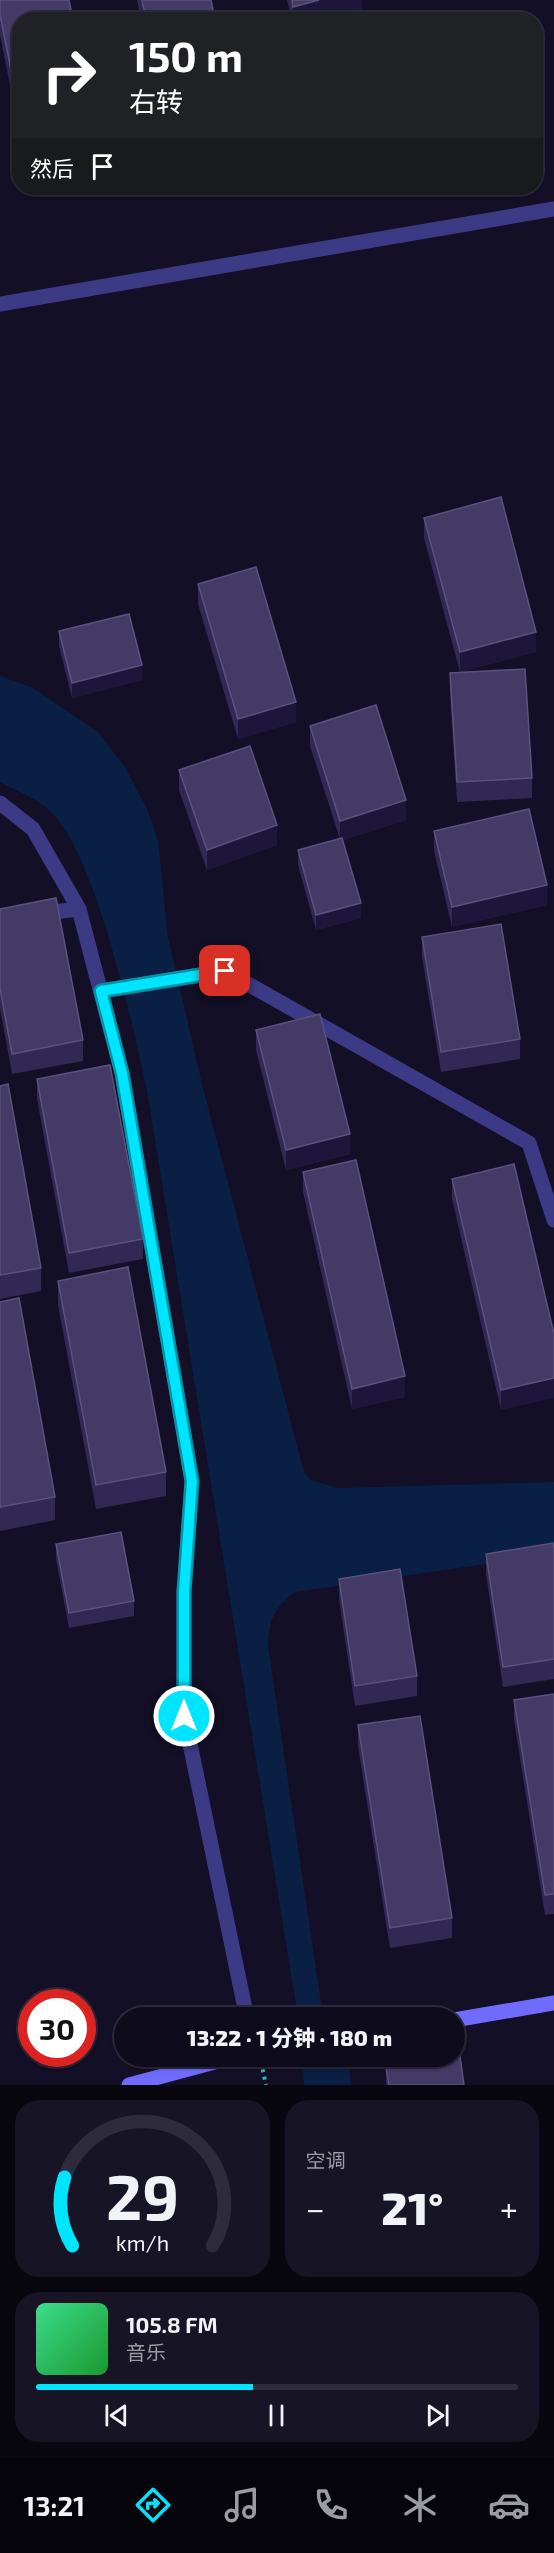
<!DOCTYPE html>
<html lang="zh">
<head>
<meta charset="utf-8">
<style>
  :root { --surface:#0e0b1c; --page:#171425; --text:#f1f3f6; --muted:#9b9ba3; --line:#2e2b3b; --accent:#00e5ff }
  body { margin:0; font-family:"Exo 2","Noto Sans SC",sans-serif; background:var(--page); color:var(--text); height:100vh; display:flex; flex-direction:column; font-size:22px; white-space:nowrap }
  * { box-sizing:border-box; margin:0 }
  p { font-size:20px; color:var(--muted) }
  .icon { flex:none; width:33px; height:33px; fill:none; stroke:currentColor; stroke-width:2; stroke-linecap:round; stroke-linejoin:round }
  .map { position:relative; height:2085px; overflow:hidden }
  .drawer { display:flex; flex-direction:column; gap:15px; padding:15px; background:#08060f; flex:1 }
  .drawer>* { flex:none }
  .top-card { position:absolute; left:12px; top:12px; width:531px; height:183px; border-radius:24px; box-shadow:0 2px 4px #0004,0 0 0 2px var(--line); background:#202124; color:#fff; overflow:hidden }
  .speed { position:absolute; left:18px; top:1989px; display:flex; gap:12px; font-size:30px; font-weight:700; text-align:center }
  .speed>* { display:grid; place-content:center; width:78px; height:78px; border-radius:50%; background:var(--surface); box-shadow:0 2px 4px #0004,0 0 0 2px var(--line); line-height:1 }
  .speed .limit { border:9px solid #d22; background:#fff; color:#111 }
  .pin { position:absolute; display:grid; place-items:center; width:51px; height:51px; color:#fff; margin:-26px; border-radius:12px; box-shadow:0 3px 9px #0006 }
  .me { position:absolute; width:66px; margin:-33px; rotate:0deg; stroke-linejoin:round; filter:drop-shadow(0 0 4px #0008) }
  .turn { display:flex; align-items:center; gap:21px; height:126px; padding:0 18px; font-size:27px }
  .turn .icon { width:78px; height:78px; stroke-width:2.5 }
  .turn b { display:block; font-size:42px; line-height:51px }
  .then { display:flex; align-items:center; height:57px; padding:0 18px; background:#0003; gap:12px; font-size:22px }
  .big { font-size:45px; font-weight:800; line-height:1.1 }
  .drawer .card { flex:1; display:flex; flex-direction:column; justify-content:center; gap:9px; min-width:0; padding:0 21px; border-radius:24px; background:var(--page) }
  .drawer .dial { align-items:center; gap:0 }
  .dial svg { height:156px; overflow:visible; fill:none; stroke:var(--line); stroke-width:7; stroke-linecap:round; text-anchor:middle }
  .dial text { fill:var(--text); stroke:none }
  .song { display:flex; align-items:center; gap:18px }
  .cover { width:72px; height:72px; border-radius:9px; background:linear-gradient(135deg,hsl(150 70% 55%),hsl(130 70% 35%)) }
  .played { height:6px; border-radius:3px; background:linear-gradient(90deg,var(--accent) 45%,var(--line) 45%) }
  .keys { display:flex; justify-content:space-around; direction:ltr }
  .heat { display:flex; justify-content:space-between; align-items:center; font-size:33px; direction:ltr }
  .drawer .tiles { flex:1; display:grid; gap:15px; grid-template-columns:1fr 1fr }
  .card:last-child { grid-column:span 2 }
  .trip { position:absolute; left:114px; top:2007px; width:351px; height:60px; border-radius:30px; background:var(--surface); box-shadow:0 2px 4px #0004,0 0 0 2px var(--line); font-weight:800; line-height:60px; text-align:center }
  .dock { display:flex; height:96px; justify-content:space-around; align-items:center; background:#06040b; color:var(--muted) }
  .dock .icon { width:42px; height:42px }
  .dock .active { color:var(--accent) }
  .dock b { font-size:27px; color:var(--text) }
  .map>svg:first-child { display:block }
</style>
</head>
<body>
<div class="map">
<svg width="554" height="2085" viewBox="0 0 554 2085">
  <rect width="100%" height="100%" fill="#130f26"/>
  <path fill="#0a1f44" d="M0,676L33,688L98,732L125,767L147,809L158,840L168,937L203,1088L304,1472L311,1480L337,1488L554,1482V1554L295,1592C274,1606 269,1622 268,1646L323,2016L344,2013V2017H298L148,1097C135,1032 96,855 51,812C37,798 17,791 0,782Z
    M302,2057H348L351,2085H304Z"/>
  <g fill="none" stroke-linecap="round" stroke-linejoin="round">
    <path stroke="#2fb8b0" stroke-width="4" stroke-dasharray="3 4.5" stroke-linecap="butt" d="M261,2062L266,2085"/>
    <path stroke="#3d3a85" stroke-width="15" d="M0,304L554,209
      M0,803L33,829L79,909L122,1073L192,1481L184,1592V1715L247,2018
      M0,918L79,909
      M101,991L225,971L529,1143L554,1220"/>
    <path stroke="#6f6bff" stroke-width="15" d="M454,2020L554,2003
      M129,2085L237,2056"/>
  </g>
  <path fill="#312854" d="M0,0L20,20V115H16L0,35Z
    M137,0H211L215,20H141Z
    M287,0H362V9L321,20H292Z
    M424,518L536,652L460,672L424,538Z
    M198,584L296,722L238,739L198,604Z
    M59,631L142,680L72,698L59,646Z
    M450,673L532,778V798L457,802L450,694Z
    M310,726L406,820L343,840L361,918L316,930L298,865V850L340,839L310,746Z
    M179,770L277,845L207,870L179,790Z
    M434,831L547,905L452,927L434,851Z
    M0,909L83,1040V1061L12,1074L0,1008Z
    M422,937L520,1039V1059L441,1072L422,957Z
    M256,1030L350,1154L286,1170L256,1050Z
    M37,1079L143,1239V1259L69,1273L37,1099Z
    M0,1086L41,1268V1291L0,1299Z
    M514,1164L501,1410L452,1199V1179Z
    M303,1172L405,1397L352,1409L303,1192Z
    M58,1281L166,1472V1496L96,1509L58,1305Z
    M0,1302L55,1497V1520L0,1531Z
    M56,1544L134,1601V1616L69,1628L56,1559Z
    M554,1550V1679L503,1687L486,1574V1554Z
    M339,1579L417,1676V1696L355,1706L339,1599Z
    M554,1694V1914L545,1915L514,1720V1700Z
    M358,1725L452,1918V1938L390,1948L358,1746Z
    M386,2068L464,2085H386Z"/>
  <path fill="#1d163a" d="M319,0H362V9L321,20H293V7Z
    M536,632V652L460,672V652Z
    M142,665V680L72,698V683Z
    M296,702V722L238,739V719Z
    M406,800V820L340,841V821Z
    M277,825V845L207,870V850Z
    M547,885V905L452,927V907Z
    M361,903V918L316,930V915Z
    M350,1134V1154L286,1170V1150Z
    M405,1376V1397L352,1409V1389Z
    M554,1378V1398L501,1410V1390Z"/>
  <path fill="#433a66" stroke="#5a527e" stroke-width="1.5" d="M0,0H69L73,20H20V95H16L0,15Z
    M142,0H211L215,20H146Z
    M292,0H319L293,7Z
    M501,497L536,632L460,652L424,518Z
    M256,567L296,702L238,719L198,584Z
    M129,614L142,665L72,683L59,631Z
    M525,669L532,778L457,782L450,673Z
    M376,705L406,800L340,821L310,726Z
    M250,746L277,825L207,850L179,770Z
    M529,809L547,885L452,907L434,831Z
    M342,838L361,903L316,915L298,850Z
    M56,898L83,1040L12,1054L0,988V909Z
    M501,924L520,1039L441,1052L422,937Z
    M320,1014L350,1134L286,1150L256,1030Z
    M110,1065L143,1239L69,1253L37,1079Z
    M8,1084L41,1268L0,1275V1086Z
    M356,1160L405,1376L352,1389L303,1172Z
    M514,1164L554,1334V1378L501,1390L452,1179Z
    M128,1267L166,1472L96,1485L58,1281Z
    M19,1298L55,1497L0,1507V1302Z
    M121,1532L134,1601L69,1613L56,1544Z
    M553,1543L554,1550V1659L503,1667L486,1554Z
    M400,1569L417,1676L355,1686L339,1579Z
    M554,1694V1894L545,1895L514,1700Z
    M420,1716L452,1918L390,1928L358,1725Z
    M460,2056L464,2085H389L386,2068Z"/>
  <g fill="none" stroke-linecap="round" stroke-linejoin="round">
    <g stroke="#0095a6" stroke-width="15">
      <path id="route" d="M184,1716V1592L192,1481L122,1073L101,991L225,971"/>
    </g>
    <use href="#route" stroke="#00e5ff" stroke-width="10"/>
  </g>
</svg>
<div class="speed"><div class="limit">30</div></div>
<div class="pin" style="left:225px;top:971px;background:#d93025"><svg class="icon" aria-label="arrive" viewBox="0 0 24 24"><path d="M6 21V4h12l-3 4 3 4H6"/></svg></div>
<svg class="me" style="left:184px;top:1716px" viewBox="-20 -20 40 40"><circle r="17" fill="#00e5ff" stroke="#fff" stroke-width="3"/><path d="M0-11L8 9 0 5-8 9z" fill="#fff"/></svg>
<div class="trip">13:22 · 1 分钟 · 180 m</div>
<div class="top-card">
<div class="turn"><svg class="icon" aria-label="right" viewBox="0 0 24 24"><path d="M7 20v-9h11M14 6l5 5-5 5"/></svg><div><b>150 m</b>右转</div></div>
<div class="then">然后<svg class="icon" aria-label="arrive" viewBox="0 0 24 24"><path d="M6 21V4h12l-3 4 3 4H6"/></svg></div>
</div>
</div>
<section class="drawer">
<div class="tiles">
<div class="card dial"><svg viewBox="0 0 100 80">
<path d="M14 69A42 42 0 1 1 86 69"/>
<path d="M14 69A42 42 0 0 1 10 34" stroke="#00e5ff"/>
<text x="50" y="56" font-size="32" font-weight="700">29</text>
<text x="50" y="72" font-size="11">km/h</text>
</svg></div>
<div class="card"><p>空调</p>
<div class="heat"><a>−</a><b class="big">21°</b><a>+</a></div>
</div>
<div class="card">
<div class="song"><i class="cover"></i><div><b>105.8 FM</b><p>音乐</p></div></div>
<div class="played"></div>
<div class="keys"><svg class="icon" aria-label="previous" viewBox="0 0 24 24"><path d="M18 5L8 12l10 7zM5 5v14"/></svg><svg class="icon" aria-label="pause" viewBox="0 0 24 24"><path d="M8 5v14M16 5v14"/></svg><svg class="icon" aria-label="next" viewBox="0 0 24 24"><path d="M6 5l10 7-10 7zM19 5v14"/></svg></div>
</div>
</div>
</section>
<nav class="dock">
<b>13:21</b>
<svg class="icon active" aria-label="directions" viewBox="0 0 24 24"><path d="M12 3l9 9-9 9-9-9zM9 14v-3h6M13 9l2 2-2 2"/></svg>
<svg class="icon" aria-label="music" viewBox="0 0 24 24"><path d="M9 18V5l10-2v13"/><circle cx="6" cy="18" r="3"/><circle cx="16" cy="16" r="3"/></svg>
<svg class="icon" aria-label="phone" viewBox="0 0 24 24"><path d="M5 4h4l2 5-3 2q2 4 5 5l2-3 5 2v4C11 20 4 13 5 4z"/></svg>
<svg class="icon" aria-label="climate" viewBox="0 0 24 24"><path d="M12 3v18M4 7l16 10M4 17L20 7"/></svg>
<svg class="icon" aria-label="car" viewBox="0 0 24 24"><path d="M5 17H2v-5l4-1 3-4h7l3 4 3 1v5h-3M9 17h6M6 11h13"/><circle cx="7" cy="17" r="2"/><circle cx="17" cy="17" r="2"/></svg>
</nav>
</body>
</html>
